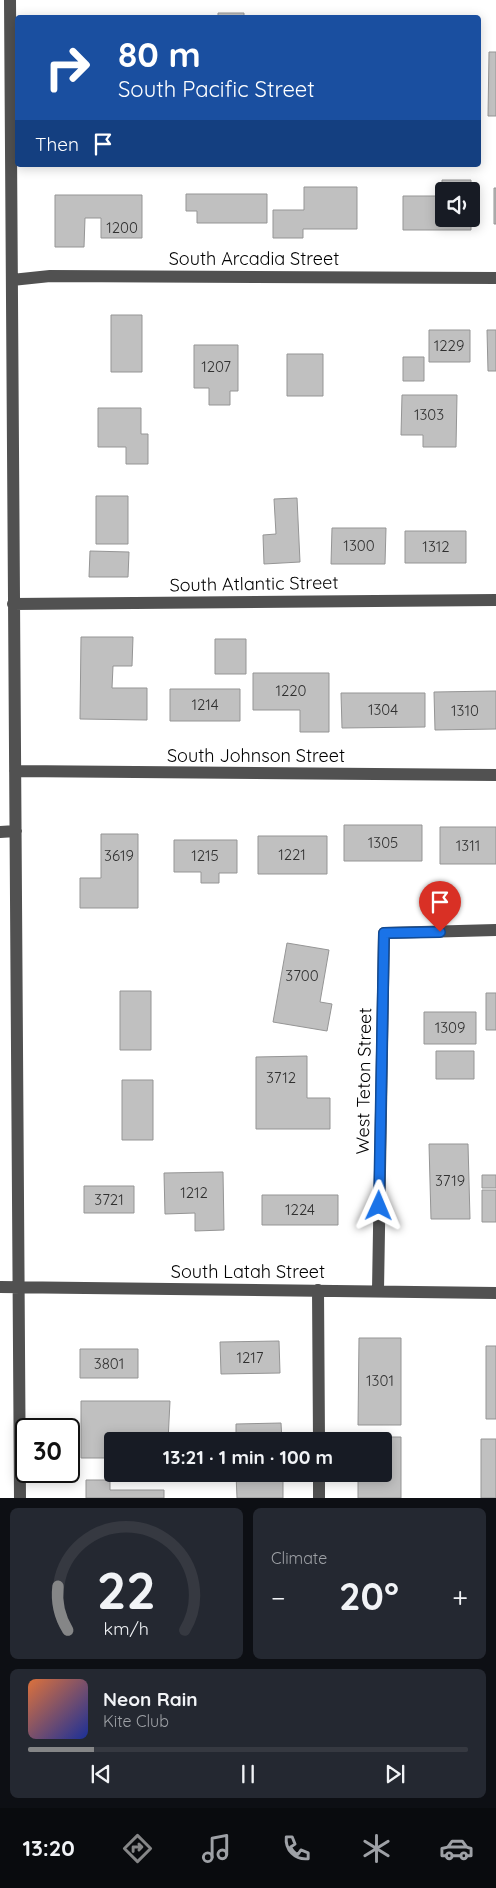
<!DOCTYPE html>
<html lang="en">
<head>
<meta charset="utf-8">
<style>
  :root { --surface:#171b24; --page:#242831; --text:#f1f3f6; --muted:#9ea1a6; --line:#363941; --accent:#858687 }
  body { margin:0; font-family:Quicksand,sans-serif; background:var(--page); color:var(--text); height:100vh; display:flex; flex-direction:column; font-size:19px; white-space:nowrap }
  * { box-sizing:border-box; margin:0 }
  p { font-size:16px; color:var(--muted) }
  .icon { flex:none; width:28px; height:28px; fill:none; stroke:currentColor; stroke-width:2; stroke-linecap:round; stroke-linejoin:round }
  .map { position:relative; height:1498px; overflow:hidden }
  .side { display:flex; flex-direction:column; gap:10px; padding:10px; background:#0d0f14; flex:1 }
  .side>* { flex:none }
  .top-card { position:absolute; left:15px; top:15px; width:466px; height:152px; border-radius:5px; box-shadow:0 2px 12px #0003; background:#1a4fa0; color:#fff; overflow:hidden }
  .buttons { position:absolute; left:435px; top:182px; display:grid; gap:10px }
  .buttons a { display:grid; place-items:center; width:45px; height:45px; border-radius:5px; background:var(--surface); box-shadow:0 2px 12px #0003; font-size:25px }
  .speed { position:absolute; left:15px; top:1418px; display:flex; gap:10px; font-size:25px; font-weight:700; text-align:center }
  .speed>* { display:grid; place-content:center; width:65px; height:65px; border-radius:50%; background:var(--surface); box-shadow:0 2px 12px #0003; line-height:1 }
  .speed .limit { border:2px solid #111; border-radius:8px; background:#fff; color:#111 }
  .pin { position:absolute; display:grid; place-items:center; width:42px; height:42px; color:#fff; margin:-51px -21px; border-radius:50% 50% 50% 0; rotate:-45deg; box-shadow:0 0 5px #0007 }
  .pin .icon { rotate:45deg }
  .me { position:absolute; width:55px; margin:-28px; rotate:1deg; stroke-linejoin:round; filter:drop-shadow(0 0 4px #0008) }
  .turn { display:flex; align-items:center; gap:18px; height:105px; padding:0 20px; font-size:22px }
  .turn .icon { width:65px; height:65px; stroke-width:2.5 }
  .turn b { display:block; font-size:35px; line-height:42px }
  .then { display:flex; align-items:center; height:48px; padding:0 20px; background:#0003; gap:10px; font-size:19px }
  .big { font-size:38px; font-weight:700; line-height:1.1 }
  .side .card { flex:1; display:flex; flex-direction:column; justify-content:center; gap:8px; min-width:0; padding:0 18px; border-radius:8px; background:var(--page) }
  .side .dial { align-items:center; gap:0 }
  .dial svg { height:130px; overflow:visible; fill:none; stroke:var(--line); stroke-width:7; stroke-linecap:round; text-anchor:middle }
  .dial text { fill:var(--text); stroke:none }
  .song { display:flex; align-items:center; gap:15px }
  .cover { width:60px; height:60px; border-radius:8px; background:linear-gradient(135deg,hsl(20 70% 55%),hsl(230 70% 35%)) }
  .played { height:5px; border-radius:2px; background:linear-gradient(90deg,var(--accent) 15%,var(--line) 15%) }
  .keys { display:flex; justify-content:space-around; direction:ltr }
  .heat { display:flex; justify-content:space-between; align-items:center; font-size:28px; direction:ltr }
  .side .tiles { flex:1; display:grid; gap:10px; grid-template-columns:1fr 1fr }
  .card:last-child { grid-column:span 2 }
  .trip { position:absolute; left:104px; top:1432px; width:288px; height:50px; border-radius:5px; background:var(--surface); box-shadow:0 2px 12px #0003; font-weight:700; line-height:50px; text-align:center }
  .menu { display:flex; height:80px; justify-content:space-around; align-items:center; background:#090b0e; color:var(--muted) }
  .menu .icon { width:35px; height:35px }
  .menu .selected { color:var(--accent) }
  .menu b { font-size:22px; color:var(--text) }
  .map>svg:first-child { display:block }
</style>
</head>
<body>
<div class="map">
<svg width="496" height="1498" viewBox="0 0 496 1498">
  <rect width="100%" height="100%" fill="#fff"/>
  <path fill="#c0c0c0" stroke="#959595" d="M218,13H244V18H218Z
    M489,52H496V116H488Z
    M442,180H471V191H444V219H471V230H403V196H442Z
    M304,187H357V229H303V238H273V210H304Z
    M494,188H496V224H494Z
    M186,194H267V223H197V211H186Z
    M55,195H142V238H101V218H85L84,247H55Z
    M111,315H142V372H111Z
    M429,330H470V362H429Z
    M487,330H496V371H488Z
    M194,345H238V391H230V405H209V388H194Z
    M287,354H323V396H287Z
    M403,357H424V381H403Z
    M402,395H457L456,447H423V435H401Z
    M98,408H141V434H148V464H126V447H98Z
    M96,496H128V544H96Z
    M297,498L300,562L264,564L263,535L276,534L274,499Z
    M332,528H386L385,564H331Z
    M405,531H466V563H405Z
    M90,551L129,552L128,577H89Z
    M81,637H133L132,666H113L112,688H147V720L80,719Z
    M215,639H246V674H215Z
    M253,673H329V732H300V710H253Z
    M170,689H240V721H170Z
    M496,691V729L435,730L434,692Z
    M341,693H425V727L342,728Z
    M344,825H422V861H344Z
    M440,827H496V864H440Z
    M101,834H138V908H80V878H101Z
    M258,836H327V874H258Z
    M174,840H237V873H219V883H201V872H174Z
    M287,943L329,950L320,1002L332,1004L327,1031L273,1022Z
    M120,991H151V1050H120Z
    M486,993H496V1030H486Z
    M424,1012H476V1044H424Z
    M436,1051H474V1079H436Z
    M307,1056V1098H330V1129H256V1057Z
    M122,1080H153V1140H122Z
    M429,1144H468L470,1219H431Z
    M223,1172L224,1230L195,1231V1213L165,1214L164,1173Z
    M482,1175H496V1188H482Z
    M84,1186H134V1213H84Z
    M482,1190H496V1222H482Z
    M262,1195H338V1225H262Z
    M359,1338H401V1425H358Z
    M279,1341L280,1373L221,1374L220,1342Z
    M486,1346H496V1419H486Z
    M80,1349H138V1378H80Z
    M81,1401H170L168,1441H112V1458H81Z
    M281,1423L282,1441H236V1424Z
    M362,1437H401V1498H358V1479H362V1474H382V1441H362Z
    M481,1439H496V1498H481Z
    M236,1474H283V1498H237Z
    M86,1480H110V1490H164V1498H86Z"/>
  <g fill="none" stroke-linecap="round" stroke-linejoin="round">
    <path stroke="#515151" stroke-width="12" d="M10,0L20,1498
      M12,280L50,276L496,278
      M13,604L496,600
      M15,771L496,775
      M0,832L16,831
      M0,1287L496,1293
      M318,1290L319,1441
      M378,1290L384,933L496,930
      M319,1474V1498"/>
  </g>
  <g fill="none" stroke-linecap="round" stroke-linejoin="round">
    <g stroke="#114b97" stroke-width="12">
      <path id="route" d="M379,1206L384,933L440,932"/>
    </g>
    <use href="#route" stroke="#1a73e8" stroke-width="9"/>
  </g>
  <g text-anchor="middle" stroke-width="4" stroke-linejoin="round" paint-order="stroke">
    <g font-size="15" fill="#303030">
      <text x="122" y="233">1200</text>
      <text x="449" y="351">1229</text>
      <text x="216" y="372">1207</text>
      <text x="429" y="420">1303</text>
      <text x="359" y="551">1300</text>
      <text x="436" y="552">1312</text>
      <text x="291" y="696">1220</text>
      <text x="205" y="710">1214</text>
      <text x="383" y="715">1304</text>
      <text x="465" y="716">1310</text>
      <text x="383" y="848">1305</text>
      <text x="468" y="851">1311</text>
      <text x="292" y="860">1221</text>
      <text x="119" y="861">3619</text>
      <text x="205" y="861">1215</text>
      <text x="302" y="981">3700</text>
      <text x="450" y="1033">1309</text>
      <text x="281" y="1083">3712</text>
      <text x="450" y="1186">3719</text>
      <text x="194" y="1198">1212</text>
      <text x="109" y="1205">3721</text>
      <text x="300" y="1215">1224</text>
      <text x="250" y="1363">1217</text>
      <text x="109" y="1369">3801</text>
      <text x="380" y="1386">1301</text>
    </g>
    <g font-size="18" fill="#000" stroke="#fff">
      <text x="254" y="265">South Arcadia Street</text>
      <text transform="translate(254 584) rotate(-1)" y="6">South Atlantic Street</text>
      <text x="256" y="762">South Johnson Street</text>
      <text transform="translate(364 1081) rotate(-89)" y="6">West Teton Street</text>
      <text x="248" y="1278">South Latah Street</text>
    </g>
  </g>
</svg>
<div class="buttons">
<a><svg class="icon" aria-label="sound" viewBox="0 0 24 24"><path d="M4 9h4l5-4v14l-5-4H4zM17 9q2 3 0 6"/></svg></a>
</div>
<div class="speed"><div class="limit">30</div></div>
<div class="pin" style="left:440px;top:932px;background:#d93025"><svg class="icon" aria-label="arrive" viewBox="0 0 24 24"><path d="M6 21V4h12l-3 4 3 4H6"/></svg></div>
<svg class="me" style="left:379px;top:1206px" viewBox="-20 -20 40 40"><path d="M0-17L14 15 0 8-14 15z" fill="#1a73e8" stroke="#fff" stroke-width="4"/></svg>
<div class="trip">13:21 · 1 min · 100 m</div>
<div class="top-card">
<div class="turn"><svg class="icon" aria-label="right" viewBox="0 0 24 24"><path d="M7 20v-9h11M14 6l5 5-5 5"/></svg><div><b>80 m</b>South Pacific Street</div></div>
<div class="then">Then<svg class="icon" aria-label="arrive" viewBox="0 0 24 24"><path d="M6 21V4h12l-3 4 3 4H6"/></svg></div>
</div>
</div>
<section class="side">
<div class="tiles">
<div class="card dial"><svg viewBox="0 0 100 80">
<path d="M14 69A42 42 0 1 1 86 69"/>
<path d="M14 69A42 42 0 0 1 8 42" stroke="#858687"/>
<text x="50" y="56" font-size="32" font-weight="700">22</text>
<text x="50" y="72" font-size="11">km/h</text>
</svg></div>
<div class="card"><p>Climate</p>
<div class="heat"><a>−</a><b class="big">20°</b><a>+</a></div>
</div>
<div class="card">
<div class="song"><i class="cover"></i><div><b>Neon Rain</b><p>Kite Club</p></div></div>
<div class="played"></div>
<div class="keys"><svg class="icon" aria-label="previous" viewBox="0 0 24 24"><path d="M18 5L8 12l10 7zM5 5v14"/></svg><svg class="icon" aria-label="pause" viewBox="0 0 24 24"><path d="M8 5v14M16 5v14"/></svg><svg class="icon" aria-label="next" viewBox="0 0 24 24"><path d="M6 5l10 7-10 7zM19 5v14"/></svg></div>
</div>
</div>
</section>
<nav class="menu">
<b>13:20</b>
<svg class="icon selected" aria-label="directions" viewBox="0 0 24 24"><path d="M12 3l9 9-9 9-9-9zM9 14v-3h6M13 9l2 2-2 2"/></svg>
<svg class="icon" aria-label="music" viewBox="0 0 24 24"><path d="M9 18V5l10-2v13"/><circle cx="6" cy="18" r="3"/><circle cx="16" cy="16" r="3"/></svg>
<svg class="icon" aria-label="phone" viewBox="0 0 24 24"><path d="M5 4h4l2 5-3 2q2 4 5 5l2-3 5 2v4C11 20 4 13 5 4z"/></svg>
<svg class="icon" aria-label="climate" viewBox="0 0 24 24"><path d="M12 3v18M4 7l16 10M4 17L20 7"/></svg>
<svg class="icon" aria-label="car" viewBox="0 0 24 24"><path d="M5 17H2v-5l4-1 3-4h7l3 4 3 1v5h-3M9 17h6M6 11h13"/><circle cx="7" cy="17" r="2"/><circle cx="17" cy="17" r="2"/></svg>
</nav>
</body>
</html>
